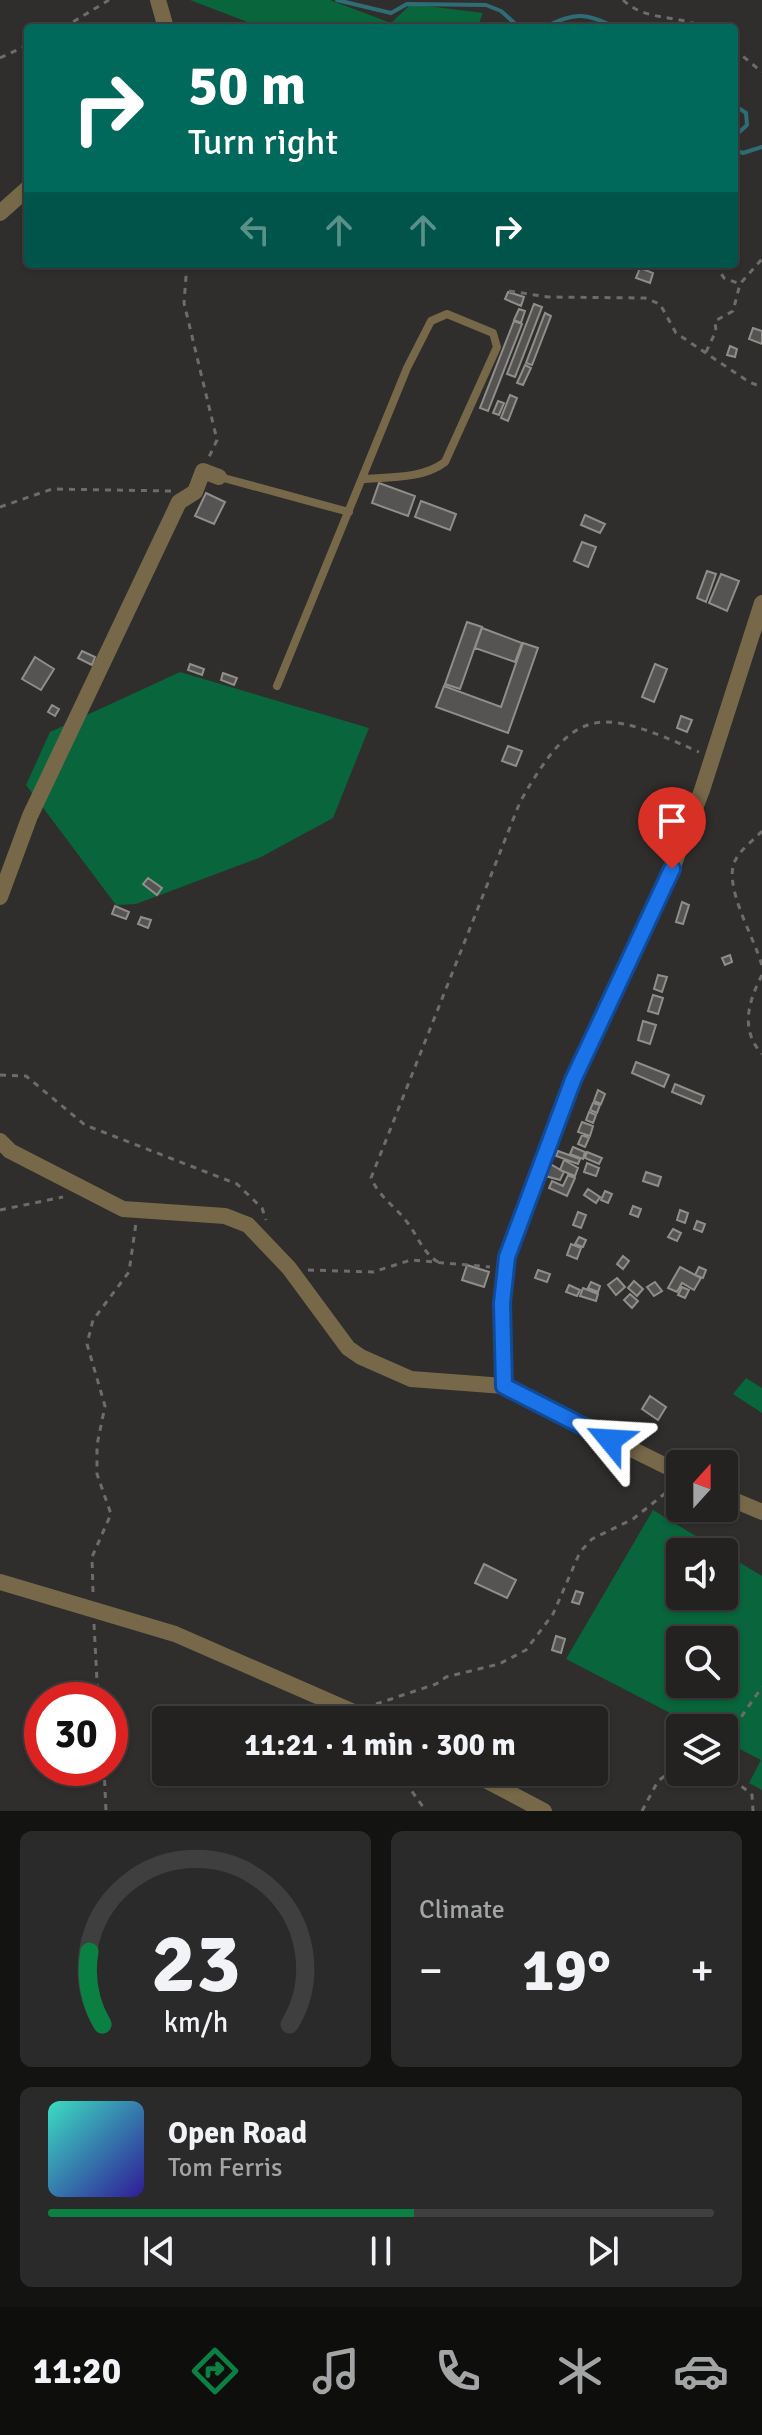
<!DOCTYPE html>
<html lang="en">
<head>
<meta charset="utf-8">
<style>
  :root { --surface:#232221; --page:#2b2a2a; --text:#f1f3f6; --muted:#a3a4a5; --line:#403f3f; --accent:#0b8043 }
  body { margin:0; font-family:Signika,sans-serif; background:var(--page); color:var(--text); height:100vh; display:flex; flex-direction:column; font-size:30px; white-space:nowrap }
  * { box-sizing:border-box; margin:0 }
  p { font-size:26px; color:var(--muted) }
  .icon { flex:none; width:44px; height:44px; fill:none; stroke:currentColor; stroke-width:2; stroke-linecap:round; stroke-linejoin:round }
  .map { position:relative; height:1811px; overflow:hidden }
  .drawer { display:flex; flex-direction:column; gap:20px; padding:20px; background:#131312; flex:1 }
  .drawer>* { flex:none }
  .banner { position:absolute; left:24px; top:24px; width:714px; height:244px; border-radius:8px; box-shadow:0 2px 6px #0004,0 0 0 2px var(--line); background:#00695c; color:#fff; overflow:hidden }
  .needle { width:52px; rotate:21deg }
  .fabs { position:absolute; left:666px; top:1450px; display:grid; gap:16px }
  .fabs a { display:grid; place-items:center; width:72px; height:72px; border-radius:8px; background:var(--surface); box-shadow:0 2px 6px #0004,0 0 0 2px var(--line); font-size:40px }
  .speed { position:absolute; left:24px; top:1682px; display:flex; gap:16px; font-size:40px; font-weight:700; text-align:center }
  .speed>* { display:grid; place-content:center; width:104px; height:104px; border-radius:50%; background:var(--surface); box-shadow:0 2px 6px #0004,0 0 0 2px var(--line); line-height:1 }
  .speed .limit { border:12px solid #d22; background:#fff; color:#111 }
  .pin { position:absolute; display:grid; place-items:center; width:68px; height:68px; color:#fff; margin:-82px -34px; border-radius:50% 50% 50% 0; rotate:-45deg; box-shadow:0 0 8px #0007 }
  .pin .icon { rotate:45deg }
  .me { position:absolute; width:88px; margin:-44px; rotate:297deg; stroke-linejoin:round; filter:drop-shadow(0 0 6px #0008) }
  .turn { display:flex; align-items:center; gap:28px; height:168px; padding:0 32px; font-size:36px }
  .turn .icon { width:104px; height:104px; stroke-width:2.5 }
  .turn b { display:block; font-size:56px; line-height:68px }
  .lanes { display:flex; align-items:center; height:76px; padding:0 32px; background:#0003; justify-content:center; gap:40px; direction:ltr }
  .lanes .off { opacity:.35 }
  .big { font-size:60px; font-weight:700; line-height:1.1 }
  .drawer .tile { flex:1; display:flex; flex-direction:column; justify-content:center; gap:12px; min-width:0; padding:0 28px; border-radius:12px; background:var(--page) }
  .drawer .dial { align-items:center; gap:0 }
  .dial svg { height:208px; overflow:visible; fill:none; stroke:var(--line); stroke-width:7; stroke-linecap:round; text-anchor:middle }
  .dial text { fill:var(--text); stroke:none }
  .song { display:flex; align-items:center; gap:24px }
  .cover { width:96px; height:96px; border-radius:12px; background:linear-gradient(135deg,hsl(170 70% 55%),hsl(250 70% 35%)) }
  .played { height:8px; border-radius:4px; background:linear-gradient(90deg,var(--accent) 55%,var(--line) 55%) }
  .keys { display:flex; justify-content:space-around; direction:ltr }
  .heat { display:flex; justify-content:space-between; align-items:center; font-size:44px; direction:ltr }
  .drawer .tiles { flex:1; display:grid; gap:20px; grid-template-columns:1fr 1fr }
  .tile:last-child { grid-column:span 2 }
  .trip { position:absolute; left:152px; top:1706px; width:456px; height:80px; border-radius:8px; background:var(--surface); box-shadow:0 2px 6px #0004,0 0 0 2px var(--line); font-weight:700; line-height:80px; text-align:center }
  .dock { display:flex; height:128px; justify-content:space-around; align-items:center; background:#0e0e0d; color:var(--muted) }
  .dock .icon { width:56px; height:56px }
  .dock .current { color:var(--accent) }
  .dock b { font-size:36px; color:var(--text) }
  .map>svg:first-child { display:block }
</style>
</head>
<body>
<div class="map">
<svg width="762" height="1811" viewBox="0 0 762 1811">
  <rect width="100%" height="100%" fill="#2f2e2c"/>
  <path fill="#09653b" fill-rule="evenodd" d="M190,0H330L391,23L411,4L483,13L477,28H263Z
    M180,672L369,728L333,818L261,857L136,904L116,905L26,785L50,732Z
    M746,1378L762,1388V1413L733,1394Z
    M653,1510L722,1552H680V1596H724V1553L762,1576V1790L749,1783L761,1760L724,1741V1728H699L566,1659ZM724,1640V1684H680V1640Z"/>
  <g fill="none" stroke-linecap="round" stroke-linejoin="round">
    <path stroke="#2e6d76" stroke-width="4" d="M337,0L391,13L407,4L486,5L501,11L520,28
      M543,28C574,12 586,12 616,28
      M734,105L746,113L747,125L734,137
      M734,150L743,153L762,147"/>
  </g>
  <path fill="#565452" stroke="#908e8b" stroke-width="2" d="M640,268L653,273L650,283L636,278Z
    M508,292L524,297L521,306L505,299Z
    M534,304L542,307L515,377L507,374Z
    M519,309L525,311L521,323L514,320Z
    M545,313L551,316L532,365L526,363Z
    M514,321L522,324L488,411L480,408Z
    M753,328L762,331V344L749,339Z
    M730,346L737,349L735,357L727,355Z
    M525,365L531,368L523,385L517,383Z
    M510,395L517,398L508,421L501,418Z
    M498,401L504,403L499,415L493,413Z
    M379,483L415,496L408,516L372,503Z
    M206,493L225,502L214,524L195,516Z
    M421,501L456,514L450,530L415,517Z
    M585,515L605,524L600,533L581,525Z
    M582,542L596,547L588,567L574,561Z
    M707,571L716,574L706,602L697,598Z
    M721,574L739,581L727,611L709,603Z
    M467,622L482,627L460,689L445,684Z
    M482,628L522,643L515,662L475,648Z
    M523,643L538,648L508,733L436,707L444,686L501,707Z
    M82,651L95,657L92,665L78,658Z
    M35,657L54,669L41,690L22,679Z
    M190,664L204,669L202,675L188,670Z
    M655,664L667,669L654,702L642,697Z
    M223,673L237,678L234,685L221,680Z
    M52,705L59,709L55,716L48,712Z
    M681,716L692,720L687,732L677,728Z
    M508,746L522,751L516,766L502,761Z
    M148,878L162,888L157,895L143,884Z
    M682,902L689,905L683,924L676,922Z
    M115,906L129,912L126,919L112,914Z
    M141,917L151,920L148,928L138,924Z
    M730,955L732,962L725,965L722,958Z
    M658,975L667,977L662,992L654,989Z
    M653,995L663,998L658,1014L648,1011Z
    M643,1021L656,1025L650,1044L638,1040Z
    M636,1062L669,1075L664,1087L632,1073Z
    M675,1084L704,1096L701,1104L672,1092Z
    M598,1090L605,1094L601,1104L594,1101Z
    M593,1103L600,1105L597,1113L590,1110Z
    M589,1112L596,1115L593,1123L586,1120Z
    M582,1122L593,1126L590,1136L578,1132Z
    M582,1135L589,1138L585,1147L578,1144Z
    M573,1147L585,1152L583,1159L570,1154Z
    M558,1151L580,1159L578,1164L556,1156Z
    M587,1152L602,1158L599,1164L585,1158Z
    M564,1160L578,1168L575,1176L560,1170Z
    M545,1161L564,1172L560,1180L538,1174Z
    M587,1163L599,1168L596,1176L584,1172Z
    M646,1172L661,1177L658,1186L643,1181Z
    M568,1175L575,1178L567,1196L549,1188L552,1181L563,1186Z
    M588,1189L600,1197L596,1203L584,1195Z
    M605,1191L612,1194L608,1203L601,1200Z
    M633,1206L641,1209L638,1217L630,1214Z
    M680,1210L688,1213L685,1223L677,1220Z
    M578,1212L586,1215L581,1228L573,1225Z
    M697,1221L705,1224L702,1232L694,1229Z
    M673,1229L681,1233L677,1241L668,1237Z
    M579,1237L586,1240L583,1247L575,1244Z
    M571,1244L581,1248L577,1259L567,1255Z
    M623,1256L629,1261L623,1269L617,1264Z
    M467,1265L489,1272L484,1287L462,1280Z
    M680,1267L701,1278L694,1290L682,1283L677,1292L668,1288Z
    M699,1267L706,1270L703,1278L695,1275Z
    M538,1270L550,1274L547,1282L535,1278Z
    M617,1278L625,1287L616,1295L608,1285Z
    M634,1281L643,1289L637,1296L628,1288Z
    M591,1282L600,1286L598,1292L588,1288Z
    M655,1282L662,1291L654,1296L647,1287Z
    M569,1285L580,1290L577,1296L566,1292Z
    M682,1287L689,1290L685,1298L678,1295Z
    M583,1288L598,1294L596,1301L580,1296Z
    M630,1294L638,1301L632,1308L624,1300Z
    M650,1396L666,1407L658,1420L642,1409Z
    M484,1564L516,1580L507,1598L475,1583Z
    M576,1591L583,1593L579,1604L572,1602Z
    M556,1636L565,1639L561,1653L552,1650Z"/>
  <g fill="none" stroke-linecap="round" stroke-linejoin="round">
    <path stroke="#6d6c6a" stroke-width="3" stroke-dasharray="6 6" stroke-linecap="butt" d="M623,0C646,22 677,14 705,28
      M63,28L109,0
      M734,49L762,72
      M0,58L28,45
      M187,264L184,303L217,440L209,457
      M715,264L724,278L740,284
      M509,291L548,297L645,298L660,304L676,333L749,382L762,387
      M706,352L716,331L715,321L733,311L740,284L762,259
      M0,507L52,489L171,491
      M762,831C754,840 741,849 736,859C721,884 755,938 762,966
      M762,975C748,1002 740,1030 762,1054
      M0,1075L26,1076L85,1125L237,1184L262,1208L266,1220
      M0,1210L63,1197
      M438,1262C422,1252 418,1236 407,1222C394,1205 380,1198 371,1178L520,802C576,703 600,708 699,752
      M308,1270L373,1272L411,1260L490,1267
      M93,1592L92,1557L111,1514L97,1474V1445L105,1406L87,1344L93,1320L129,1272L136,1223
      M94,1624L98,1700
      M376,1704L436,1684L446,1677L499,1664L526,1650L553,1614L580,1552L592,1539L633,1519L673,1487
      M737,1723C734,1739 725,1758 726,1773L752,1795L753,1811
      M724,1733L737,1723L762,1687
      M104,1768L106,1811
      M398,1772L426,1811
      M642,1811L658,1781L680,1765"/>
    <path stroke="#776849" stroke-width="8" d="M220,477L349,512
      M277,686L407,368L431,321L447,314L493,333L497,347L445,462C423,479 389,477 362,479"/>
    <path stroke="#776849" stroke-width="16" d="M158,0L166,28
      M0,213L28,188
      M0,897L30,816L179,502L195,492L203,471L219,477
      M0,1141L10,1151L123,1209L225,1216L248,1225L289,1268L348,1348L361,1357L411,1379L504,1386L680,1473
      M504,1386L502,1303L507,1257L573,1080L672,869L702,790L762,603
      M724,1496L762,1512
      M0,1582L175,1634L372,1720
      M470,1772L544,1811"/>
  </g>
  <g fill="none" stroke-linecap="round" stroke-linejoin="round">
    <g stroke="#114b97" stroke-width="20">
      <path id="route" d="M610,1440L504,1386L502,1303L507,1257L573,1080L672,869"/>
    </g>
    <use href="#route" stroke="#1a73e8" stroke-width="14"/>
  </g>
</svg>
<div class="fabs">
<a><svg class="needle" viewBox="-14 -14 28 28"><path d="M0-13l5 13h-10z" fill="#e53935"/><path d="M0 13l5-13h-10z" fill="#a3a4a5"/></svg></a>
<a><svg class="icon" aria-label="sound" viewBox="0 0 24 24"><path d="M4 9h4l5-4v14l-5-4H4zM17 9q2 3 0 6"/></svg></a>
<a><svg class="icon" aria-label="search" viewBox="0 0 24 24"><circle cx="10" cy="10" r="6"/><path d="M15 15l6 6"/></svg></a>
<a><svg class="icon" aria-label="layers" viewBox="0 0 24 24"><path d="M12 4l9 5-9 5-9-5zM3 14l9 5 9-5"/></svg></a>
</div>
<div class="speed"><div class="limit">30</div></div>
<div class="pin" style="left:672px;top:869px;background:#d93025"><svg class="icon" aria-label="arrive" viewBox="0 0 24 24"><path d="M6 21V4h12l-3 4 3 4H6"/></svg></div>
<svg class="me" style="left:610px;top:1440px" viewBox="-20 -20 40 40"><path d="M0-17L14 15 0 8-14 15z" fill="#1a73e8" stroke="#fff" stroke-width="4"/></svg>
<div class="trip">11:21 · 1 min · 300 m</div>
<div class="banner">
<div class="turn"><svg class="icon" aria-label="right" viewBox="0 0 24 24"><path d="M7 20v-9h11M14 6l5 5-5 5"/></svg><div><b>50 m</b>Turn right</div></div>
<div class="lanes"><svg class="icon off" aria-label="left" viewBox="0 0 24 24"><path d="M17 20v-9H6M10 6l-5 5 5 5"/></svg><svg class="icon off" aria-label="ahead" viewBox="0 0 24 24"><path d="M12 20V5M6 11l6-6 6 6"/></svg><svg class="icon off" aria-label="ahead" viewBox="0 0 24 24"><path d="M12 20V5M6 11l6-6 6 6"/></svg><svg class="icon" aria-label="right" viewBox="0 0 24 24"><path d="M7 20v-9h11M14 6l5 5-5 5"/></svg></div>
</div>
</div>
<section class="drawer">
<div class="tiles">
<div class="tile dial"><svg viewBox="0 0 100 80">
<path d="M14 69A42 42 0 1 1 86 69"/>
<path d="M14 69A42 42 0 0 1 9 41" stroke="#0b8043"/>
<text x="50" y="56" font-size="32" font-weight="700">23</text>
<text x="50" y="72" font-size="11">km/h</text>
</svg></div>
<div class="tile"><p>Climate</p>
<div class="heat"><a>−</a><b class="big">19°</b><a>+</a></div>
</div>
<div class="tile">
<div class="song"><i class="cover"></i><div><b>Open Road</b><p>Tom Ferris</p></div></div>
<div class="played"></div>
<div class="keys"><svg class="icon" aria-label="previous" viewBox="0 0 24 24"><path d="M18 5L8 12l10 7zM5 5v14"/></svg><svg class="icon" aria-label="pause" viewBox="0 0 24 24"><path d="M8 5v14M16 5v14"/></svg><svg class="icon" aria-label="next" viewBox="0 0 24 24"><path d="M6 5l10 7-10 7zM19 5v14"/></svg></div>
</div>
</div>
</section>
<nav class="dock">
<b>11:20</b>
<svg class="icon current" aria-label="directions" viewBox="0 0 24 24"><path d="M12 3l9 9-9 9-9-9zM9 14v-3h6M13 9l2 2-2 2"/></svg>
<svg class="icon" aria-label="music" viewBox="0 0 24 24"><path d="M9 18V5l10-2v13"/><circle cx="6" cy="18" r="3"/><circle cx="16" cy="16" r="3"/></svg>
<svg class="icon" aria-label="phone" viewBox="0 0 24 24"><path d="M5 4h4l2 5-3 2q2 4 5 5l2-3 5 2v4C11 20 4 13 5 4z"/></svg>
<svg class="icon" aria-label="climate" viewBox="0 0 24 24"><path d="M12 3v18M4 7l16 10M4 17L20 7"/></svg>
<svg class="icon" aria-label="car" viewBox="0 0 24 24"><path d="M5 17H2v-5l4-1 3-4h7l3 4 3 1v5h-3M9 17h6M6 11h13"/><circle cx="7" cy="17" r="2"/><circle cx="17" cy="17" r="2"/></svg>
</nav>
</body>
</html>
